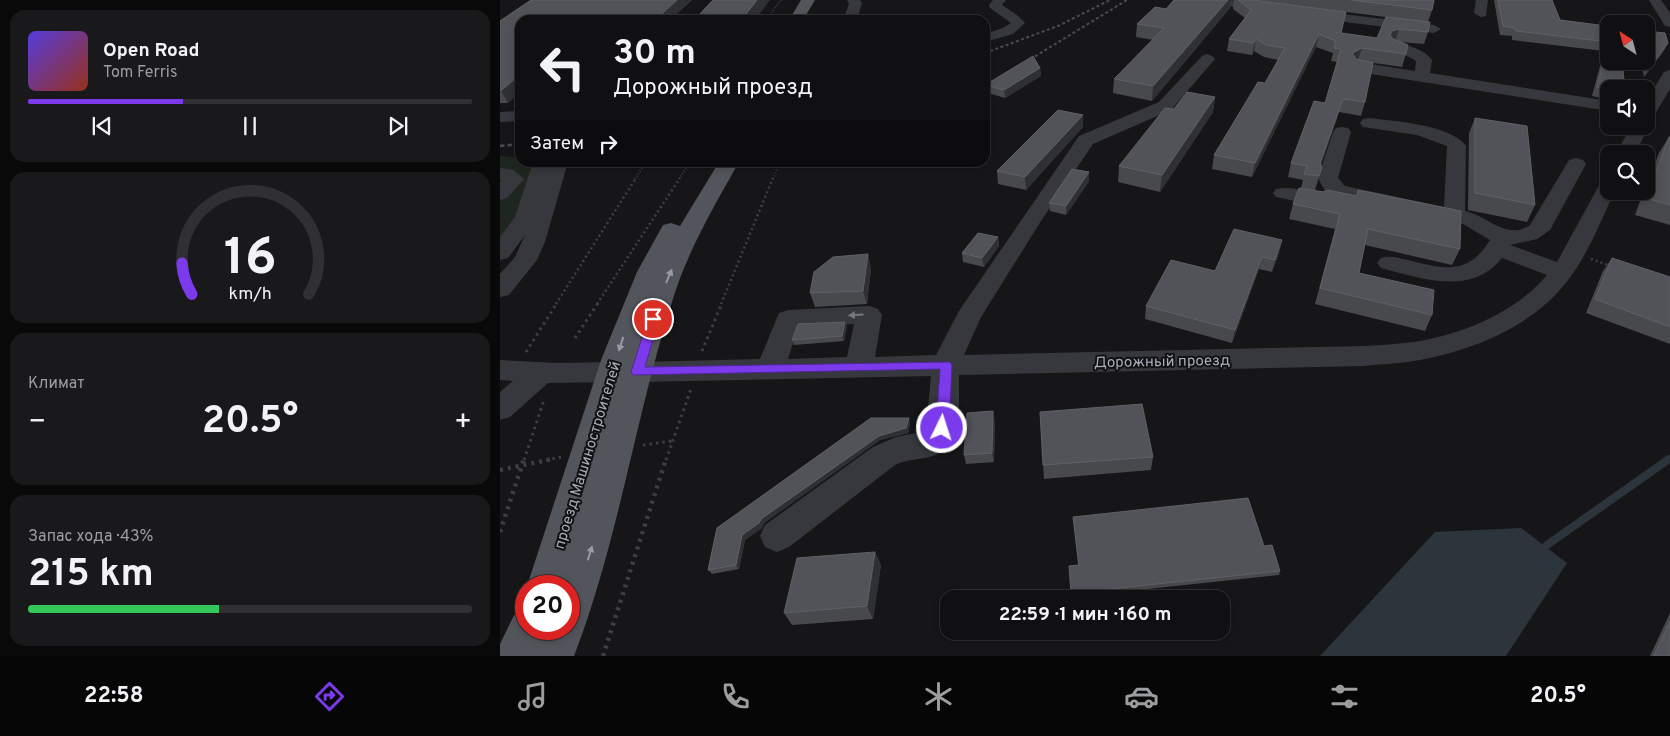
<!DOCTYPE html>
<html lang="ru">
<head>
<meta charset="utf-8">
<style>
  :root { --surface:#101012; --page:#19191b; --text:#f1f3f6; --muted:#9c9d9f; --line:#303032; --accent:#7c3aed }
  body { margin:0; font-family:Overpass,sans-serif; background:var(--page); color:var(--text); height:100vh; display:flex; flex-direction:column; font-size:19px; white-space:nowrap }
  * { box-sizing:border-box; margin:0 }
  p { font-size:16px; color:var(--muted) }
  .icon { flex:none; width:28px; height:28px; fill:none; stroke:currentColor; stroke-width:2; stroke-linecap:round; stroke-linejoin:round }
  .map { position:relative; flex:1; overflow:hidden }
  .sheet { display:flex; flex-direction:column; gap:10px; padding:10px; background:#09090a; width:500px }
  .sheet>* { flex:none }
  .hud { position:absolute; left:15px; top:15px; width:475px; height:152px; border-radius:15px; box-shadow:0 2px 8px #0003,0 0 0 1px var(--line); background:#101012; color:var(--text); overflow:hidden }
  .needle { width:32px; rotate:324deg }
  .tools { position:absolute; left:1100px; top:15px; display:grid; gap:10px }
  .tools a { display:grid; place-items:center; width:55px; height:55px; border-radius:10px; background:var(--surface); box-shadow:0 2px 8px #0003,0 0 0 1px var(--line); font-size:25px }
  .speed { position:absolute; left:15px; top:575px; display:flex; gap:10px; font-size:25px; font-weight:700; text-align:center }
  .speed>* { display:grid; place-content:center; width:65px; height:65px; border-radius:50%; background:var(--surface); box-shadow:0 2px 8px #0003,0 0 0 1px var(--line); line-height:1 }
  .speed .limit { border:8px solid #d22; background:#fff; color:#111 }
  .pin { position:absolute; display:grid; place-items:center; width:42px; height:42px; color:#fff; margin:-21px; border:2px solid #fff; border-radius:50%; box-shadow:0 1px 5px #0007 }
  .me { position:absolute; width:55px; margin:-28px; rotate:4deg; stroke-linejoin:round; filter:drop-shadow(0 0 4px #0008) }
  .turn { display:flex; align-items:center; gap:18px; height:105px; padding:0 15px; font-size:22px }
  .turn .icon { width:65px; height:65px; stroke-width:2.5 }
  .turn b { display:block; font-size:35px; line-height:42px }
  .then { display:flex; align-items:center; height:48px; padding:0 15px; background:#0003; gap:10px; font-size:19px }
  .big { font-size:38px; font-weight:700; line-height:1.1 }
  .sheet .card { flex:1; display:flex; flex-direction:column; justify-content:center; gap:8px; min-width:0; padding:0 18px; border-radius:15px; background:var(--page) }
  .sheet .dial { align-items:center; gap:0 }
  .dial svg { height:130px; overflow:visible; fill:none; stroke:var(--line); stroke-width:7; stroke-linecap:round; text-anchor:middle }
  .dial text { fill:var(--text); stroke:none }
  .song { display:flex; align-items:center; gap:15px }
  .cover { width:60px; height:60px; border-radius:8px; background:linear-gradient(135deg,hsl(250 70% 55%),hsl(10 70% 35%)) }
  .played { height:5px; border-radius:2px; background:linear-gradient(90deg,var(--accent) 35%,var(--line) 35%) }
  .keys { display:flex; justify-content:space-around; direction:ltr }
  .heat { display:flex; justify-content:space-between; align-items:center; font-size:28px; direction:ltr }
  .charge { height:8px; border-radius:4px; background:linear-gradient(90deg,#34c759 43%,var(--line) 0) }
  .trip { position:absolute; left:440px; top:590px; width:290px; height:50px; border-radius:15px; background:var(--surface); box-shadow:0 2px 8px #0003,0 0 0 1px var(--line); font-weight:700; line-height:50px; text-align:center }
  .tab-bar { display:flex; height:80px; justify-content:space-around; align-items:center; background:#060607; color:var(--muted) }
  .tab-bar .icon { width:35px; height:35px }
  .tab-bar .current { color:var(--accent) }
  .tab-bar b { font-size:22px; color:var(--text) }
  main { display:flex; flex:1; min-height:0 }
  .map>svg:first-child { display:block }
</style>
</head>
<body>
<main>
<section class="sheet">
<div class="card">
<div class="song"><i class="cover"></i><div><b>Open Road</b><p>Tom Ferris</p></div></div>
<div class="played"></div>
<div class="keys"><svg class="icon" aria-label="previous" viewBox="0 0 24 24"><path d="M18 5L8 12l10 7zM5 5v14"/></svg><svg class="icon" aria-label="pause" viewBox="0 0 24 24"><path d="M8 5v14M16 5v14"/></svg><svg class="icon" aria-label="next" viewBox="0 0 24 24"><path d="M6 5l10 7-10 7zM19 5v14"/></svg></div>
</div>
<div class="card dial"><svg viewBox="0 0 100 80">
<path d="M14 69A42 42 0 1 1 86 69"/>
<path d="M14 69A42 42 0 0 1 8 50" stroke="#7c3aed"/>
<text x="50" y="56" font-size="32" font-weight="700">16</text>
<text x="50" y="72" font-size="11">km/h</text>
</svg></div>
<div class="card"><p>Климат</p>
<div class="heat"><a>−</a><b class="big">20.5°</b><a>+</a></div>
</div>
<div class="card"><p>Запас хода · 43%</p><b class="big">215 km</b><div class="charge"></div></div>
</section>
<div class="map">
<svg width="1170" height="656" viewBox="0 0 1170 656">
  <rect width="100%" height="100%" fill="#161618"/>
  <path fill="#1e261f" d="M0,156L20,158V162L34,163L41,166L0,253Z"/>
  <path fill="#2c353c" d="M1021,528L1067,563L1006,656H820L935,532Z"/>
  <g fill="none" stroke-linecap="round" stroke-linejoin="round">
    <path stroke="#2c353c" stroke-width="6" d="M1167,460L1170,458"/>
    <path stroke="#2c353c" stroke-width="8" d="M1041,553L1047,545L1169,459"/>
    <path stroke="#3d3f44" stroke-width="2" stroke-dasharray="1 2" stroke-linecap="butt" d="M266,20L281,0
      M135,179L146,162
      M179,179L190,162
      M273,179L280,162"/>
    <path stroke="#3d3f44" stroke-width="2.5" stroke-dasharray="2 3" stroke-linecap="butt" d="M1091,259L1111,266
      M56,304L136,178
      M97,304L180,178
      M221,304L273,178"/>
    <path stroke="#3d3f44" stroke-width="3" stroke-dasharray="2.5 4" stroke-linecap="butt" d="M75,338L98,303
      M202,351L222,303
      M26,352L57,303
      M143,445L172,441
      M24,460L44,400
      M46,460L61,457
      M166,460L191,389"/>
    <path stroke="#3d3f44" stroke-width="4.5" stroke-dasharray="3 5" stroke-linecap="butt" d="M0,470L52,459
      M0,532L24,459
      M103,656L166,459"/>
    <path fill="#37383d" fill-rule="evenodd" d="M347,0H360L362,3L357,20H343L349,4Z
      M493,0H506L502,5L517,15L525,23L513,34L485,42V34L503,28L511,23L490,8L489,5Z
      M719,0C730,0 770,1 777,9C769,17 726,8 719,0Z
      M976,0H988L986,16L981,17L974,13Z
      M1149,0H1161L1170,13V27L1165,26Z
      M809,10L934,25L941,29L934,33L804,17L802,14L804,11Z
      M895,43C909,46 923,48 932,60L930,73L1109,101V111L858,72L853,70L850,67L853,64L858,62L915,71L916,61C908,54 895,55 888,47L890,44Z
      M707,54L712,56L715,59L671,110L593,144L541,221L481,317L464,355L864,346C881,345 898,344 914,342C962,334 1015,313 1047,275L1002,258C971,297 921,278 881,268L877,263L881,258C890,255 898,258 908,260C944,269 968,276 990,240L963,224L840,198L838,200L814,205L776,197L773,193L776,189C792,185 808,194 825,191L818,178L833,132L836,128L842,127L848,128L851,132L838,178L845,186L944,207L947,146L917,135L863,127L860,123L863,119L869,118C894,121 952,125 966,146L965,211C988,216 1007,241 1030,225L1069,160L1076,158L1083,160L1086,164L1050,230L1037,239L1010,245L1057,262L1102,180L1109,178V191H1115C1101,220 1090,250 1071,276C1036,326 972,351 914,361C897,364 880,364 864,366L459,375C458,402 465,447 433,456C420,460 407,459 395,465L289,547L277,552L265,547L260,536L265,525L373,447L396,437L426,431L431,376L138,382L128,379L125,374L122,379L112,382L48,383L10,417L0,420V392L13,381L0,380V360L57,363L112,362L122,365L125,370L128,365L138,362L260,359L279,313L288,310L369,306L378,309L382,315L375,357L436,355L459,311L579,136L659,102L702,56ZM354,324L347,357L288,359L298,327Z
      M1170,70V89L1152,119L1146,120V101L1164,72Z
      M20,111V121L0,122V112Z
      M1146,122L1149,126L1135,154H1116L1131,126H1146Z
      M25,162H68L45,242L37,260L9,295L0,297V274L15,257L25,235L8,258L0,260V237L15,217L31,168Z
      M0,168L13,170L24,179L7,198L0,200V182L2,180H0Z"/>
    <path fill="#53555c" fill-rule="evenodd" d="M301,0H315L303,20H289Z
      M219,162H239C213,208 187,252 172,302C135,419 118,542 74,656H0V644L14,615L26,609V629H69V586H27L101,360L137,272L163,225L171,223L180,226Z"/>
    <path stroke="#4a4c52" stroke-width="2" stroke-dasharray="3 2.5" stroke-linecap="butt" d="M485,53L558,26L610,0
      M521,65L627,0"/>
    <path stroke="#4a4c52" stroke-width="2.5" stroke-dasharray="4.5 3" stroke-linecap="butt" d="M0,146L20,144"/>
  </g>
  <path fill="#47494d" d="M31,0H192L170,20H20L8,103H0V21Z
    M213,0L255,20H200L198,16Z
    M674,0H731L730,8L652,101L613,93L614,79L653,40L636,37L637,24L666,9Z
    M734,0H752L841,33L877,38L886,17L752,0H934L932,10L928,22V32L924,44L901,42L906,54L902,67L867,62L865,102L861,116L839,112L821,165L822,167L815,190H812L856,196L858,190L960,249L952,265L865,245L859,273L932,315L925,331L815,304L835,229L789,219L793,204L801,188L803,180L788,177L791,163L825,103L837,62L831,61L833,53L816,47L752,177L712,169L714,155L765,83L778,60L764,57L754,51L752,55L727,51L729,39L745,18L733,9Z
    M994,0H1052L1060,20L1109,30V100L1092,96L1104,51L1012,40V36L1000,35Z
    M1146,31L1164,51L1144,77L1141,61H1146Z
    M540,68L541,76L505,98L485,92V84Z
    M715,97L713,112L660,192L618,182L619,166L674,109Z
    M583,115V127L526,190L498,184L497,171Z
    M975,118L1035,205L1027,222L968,210L969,133Z
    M1169,137H1170V225L1135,215L1144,191H1146V186L1159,153Z
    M589,172V181L566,215L550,211L549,203Z
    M734,229L779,253L772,272L759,269L732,343L645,319L646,306L715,271Z
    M498,237L499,246L484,267L463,262L462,253Z
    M1112,258L1170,277V344L1086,313L1103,271Z
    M371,268L367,304L315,307L310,293Z
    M345,322L347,326L344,341L294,345L292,340Z
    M540,412L653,457L651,470L544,479Z
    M495,420L494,462L466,464L464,455Z
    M410,423L408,433L380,440L264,523L262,528L245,540L239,569L212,574L208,570L217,528Z
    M573,517L764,546L780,571L779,575L572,597L569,566L578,565Z
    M375,552L381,565L373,619L292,625L284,613Z
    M1170,613V656H1150Z"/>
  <path fill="#2f3033" d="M177,0H192L170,20H155Z
    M257,0H270L255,20H243V18Z
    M728,0H731L730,8L652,101L653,86Z
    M899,29L895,41L890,35L892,31Z
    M819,34L816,47L752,177L755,163Z
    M756,39L754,51L752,55L754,43Z
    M1168,43L1164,51L1144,77L1149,69Z
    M862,48L858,60L849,66L852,53Z
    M540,68L541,76L505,98L504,90Z
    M20,75V93L8,103L1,91Z
    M715,97L713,112L660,192L662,175Z
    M843,99L839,112L816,177L820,163Z
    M583,115V127L526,190L525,177Z
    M589,172V181L566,215V206Z
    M498,237L499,246L484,267L482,258Z
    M782,240L779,253L772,272L775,260Z
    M368,254L371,268L367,304L363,291Z
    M762,257L759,269L732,343L735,330Z
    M345,322L347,326L344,341L342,336Z
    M493,411L495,420L494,462L492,453Z
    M409,418L410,423L408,433L380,440L264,523L262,528L245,540L239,569L236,565L242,535L261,519L379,436Z
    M375,552L381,565L373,619L367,606Z"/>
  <path fill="#525359" stroke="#5f6168" d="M31,0H177L155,20H20V75L0,91V21Z
    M213,0H257L243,18H250L248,20H209L214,15L198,16Z
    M674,0H728L653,86L614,79L664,28L637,24L655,7L666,9Z
    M738,0H752L846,12L841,33L877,38L886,17L930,22L928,32L899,29L892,31L890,35L893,39L908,45L906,54L862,48L852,53L856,59L873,63L865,102L843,99L820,163L822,167L819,176L804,174L807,166L791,163L814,101L825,103L841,49L834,48L836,41L819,34L755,163L714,155L758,82L765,83L785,48L766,45L756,39L754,43L729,39L751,10Z
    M851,0H934L932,10Z
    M998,0H1052L1060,20L1107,26L1109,30V61H1122L1125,89H1109V90L1097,87L1108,42L1016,31L1015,28L1003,26Z
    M1146,31L1165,33L1168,43L1149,69L1146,58Z
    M533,56L540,68L504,90L485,85Z
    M687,92L715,97L662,175L619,166L665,108L674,109Z
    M558,110L583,115L525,177L497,171Z
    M975,118L1027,126L1035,205L975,193Z
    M1169,137H1170V205L1146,198Z
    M572,169L589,172L566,206L549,203Z
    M799,188L823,192L828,190L857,196L858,190L961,211L960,249L868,229L859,273L934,290L932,315L820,288L840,214L793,204Z
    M734,229L782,240L775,260L762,257L735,330L646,306L671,260L715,271Z
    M478,233L498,237L482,258L462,253Z
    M368,254L363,291L310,293L314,272L333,257Z
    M1112,258L1170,277V327L1095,299Z
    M345,322L342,336L292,340L298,324Z
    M642,404L653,457L543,465L540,412Z
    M493,411L492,453L464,455L467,413Z
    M371,418H409L406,428L379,436L261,519L259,523L242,535L236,565L208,570L217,528Z
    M748,498L764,546L772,545L780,571L571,593L569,566L579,565L573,517Z
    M375,552L367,606L284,613L297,558Z
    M1170,621V656H1154Z"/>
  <defs><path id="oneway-solid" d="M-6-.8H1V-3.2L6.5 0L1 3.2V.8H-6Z" transform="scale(1.25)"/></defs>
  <g fill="#979ba6">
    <use href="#oneway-solid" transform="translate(169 276) rotate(-67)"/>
    <use href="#oneway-solid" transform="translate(121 344) rotate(108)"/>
    <use href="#oneway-solid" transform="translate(90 553) rotate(-73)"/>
  </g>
  <use fill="#757881" href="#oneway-solid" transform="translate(356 315) rotate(177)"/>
  <path fill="#7c3aed" stroke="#51269a" d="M153,315L159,319L145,367L450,362L452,365L449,428L447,432L442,434L438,432L436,428L440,369L133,375L131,372L148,319Z"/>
  <g text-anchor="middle" stroke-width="4" stroke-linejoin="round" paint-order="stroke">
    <g font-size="15" fill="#a8adb8" stroke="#111113">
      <text transform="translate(662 361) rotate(-1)" y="5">Дорожный проезд</text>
      <text transform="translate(87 455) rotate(-73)" y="5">проезд Машиностроителей</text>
    </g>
  </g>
</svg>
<div class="tools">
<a><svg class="needle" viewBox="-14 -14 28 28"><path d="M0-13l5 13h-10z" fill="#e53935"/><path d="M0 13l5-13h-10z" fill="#9c9d9f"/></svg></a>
<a><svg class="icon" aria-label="sound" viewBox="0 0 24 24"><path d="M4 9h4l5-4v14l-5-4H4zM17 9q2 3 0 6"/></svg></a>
<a><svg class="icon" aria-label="search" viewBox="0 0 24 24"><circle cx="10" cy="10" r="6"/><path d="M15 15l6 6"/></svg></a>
</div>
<div class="speed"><div class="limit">20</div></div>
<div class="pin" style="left:153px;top:319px;background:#d93025"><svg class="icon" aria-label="arrive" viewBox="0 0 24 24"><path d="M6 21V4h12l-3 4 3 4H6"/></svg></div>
<svg class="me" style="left:442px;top:428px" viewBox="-20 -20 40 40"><circle r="17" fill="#7c3aed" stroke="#fff" stroke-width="3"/><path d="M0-11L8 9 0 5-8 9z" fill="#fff"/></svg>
<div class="trip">22:59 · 1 мин · 160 m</div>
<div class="hud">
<div class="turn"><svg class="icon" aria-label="left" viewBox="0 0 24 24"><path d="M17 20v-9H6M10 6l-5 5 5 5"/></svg><div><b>30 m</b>Дорожный проезд</div></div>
<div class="then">Затем<svg class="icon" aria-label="right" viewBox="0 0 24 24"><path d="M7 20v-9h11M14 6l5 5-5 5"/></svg></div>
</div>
</div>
</main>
<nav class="tab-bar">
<b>22:58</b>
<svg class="icon current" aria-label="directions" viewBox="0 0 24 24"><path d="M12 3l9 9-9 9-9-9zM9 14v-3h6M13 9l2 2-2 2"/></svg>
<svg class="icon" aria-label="music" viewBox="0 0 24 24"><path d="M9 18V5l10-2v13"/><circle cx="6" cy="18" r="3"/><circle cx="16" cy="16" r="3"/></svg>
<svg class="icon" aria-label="phone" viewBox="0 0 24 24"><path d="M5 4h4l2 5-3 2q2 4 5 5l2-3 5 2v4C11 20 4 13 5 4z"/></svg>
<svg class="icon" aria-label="climate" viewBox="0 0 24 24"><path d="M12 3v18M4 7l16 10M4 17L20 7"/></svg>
<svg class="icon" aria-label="car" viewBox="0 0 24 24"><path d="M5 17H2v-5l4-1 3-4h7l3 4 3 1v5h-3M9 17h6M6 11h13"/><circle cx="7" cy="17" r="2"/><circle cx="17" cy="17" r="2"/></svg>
<svg class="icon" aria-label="filters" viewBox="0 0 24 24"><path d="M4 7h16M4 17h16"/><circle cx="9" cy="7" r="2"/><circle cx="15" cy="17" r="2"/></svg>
<b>20.5°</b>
</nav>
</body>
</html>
